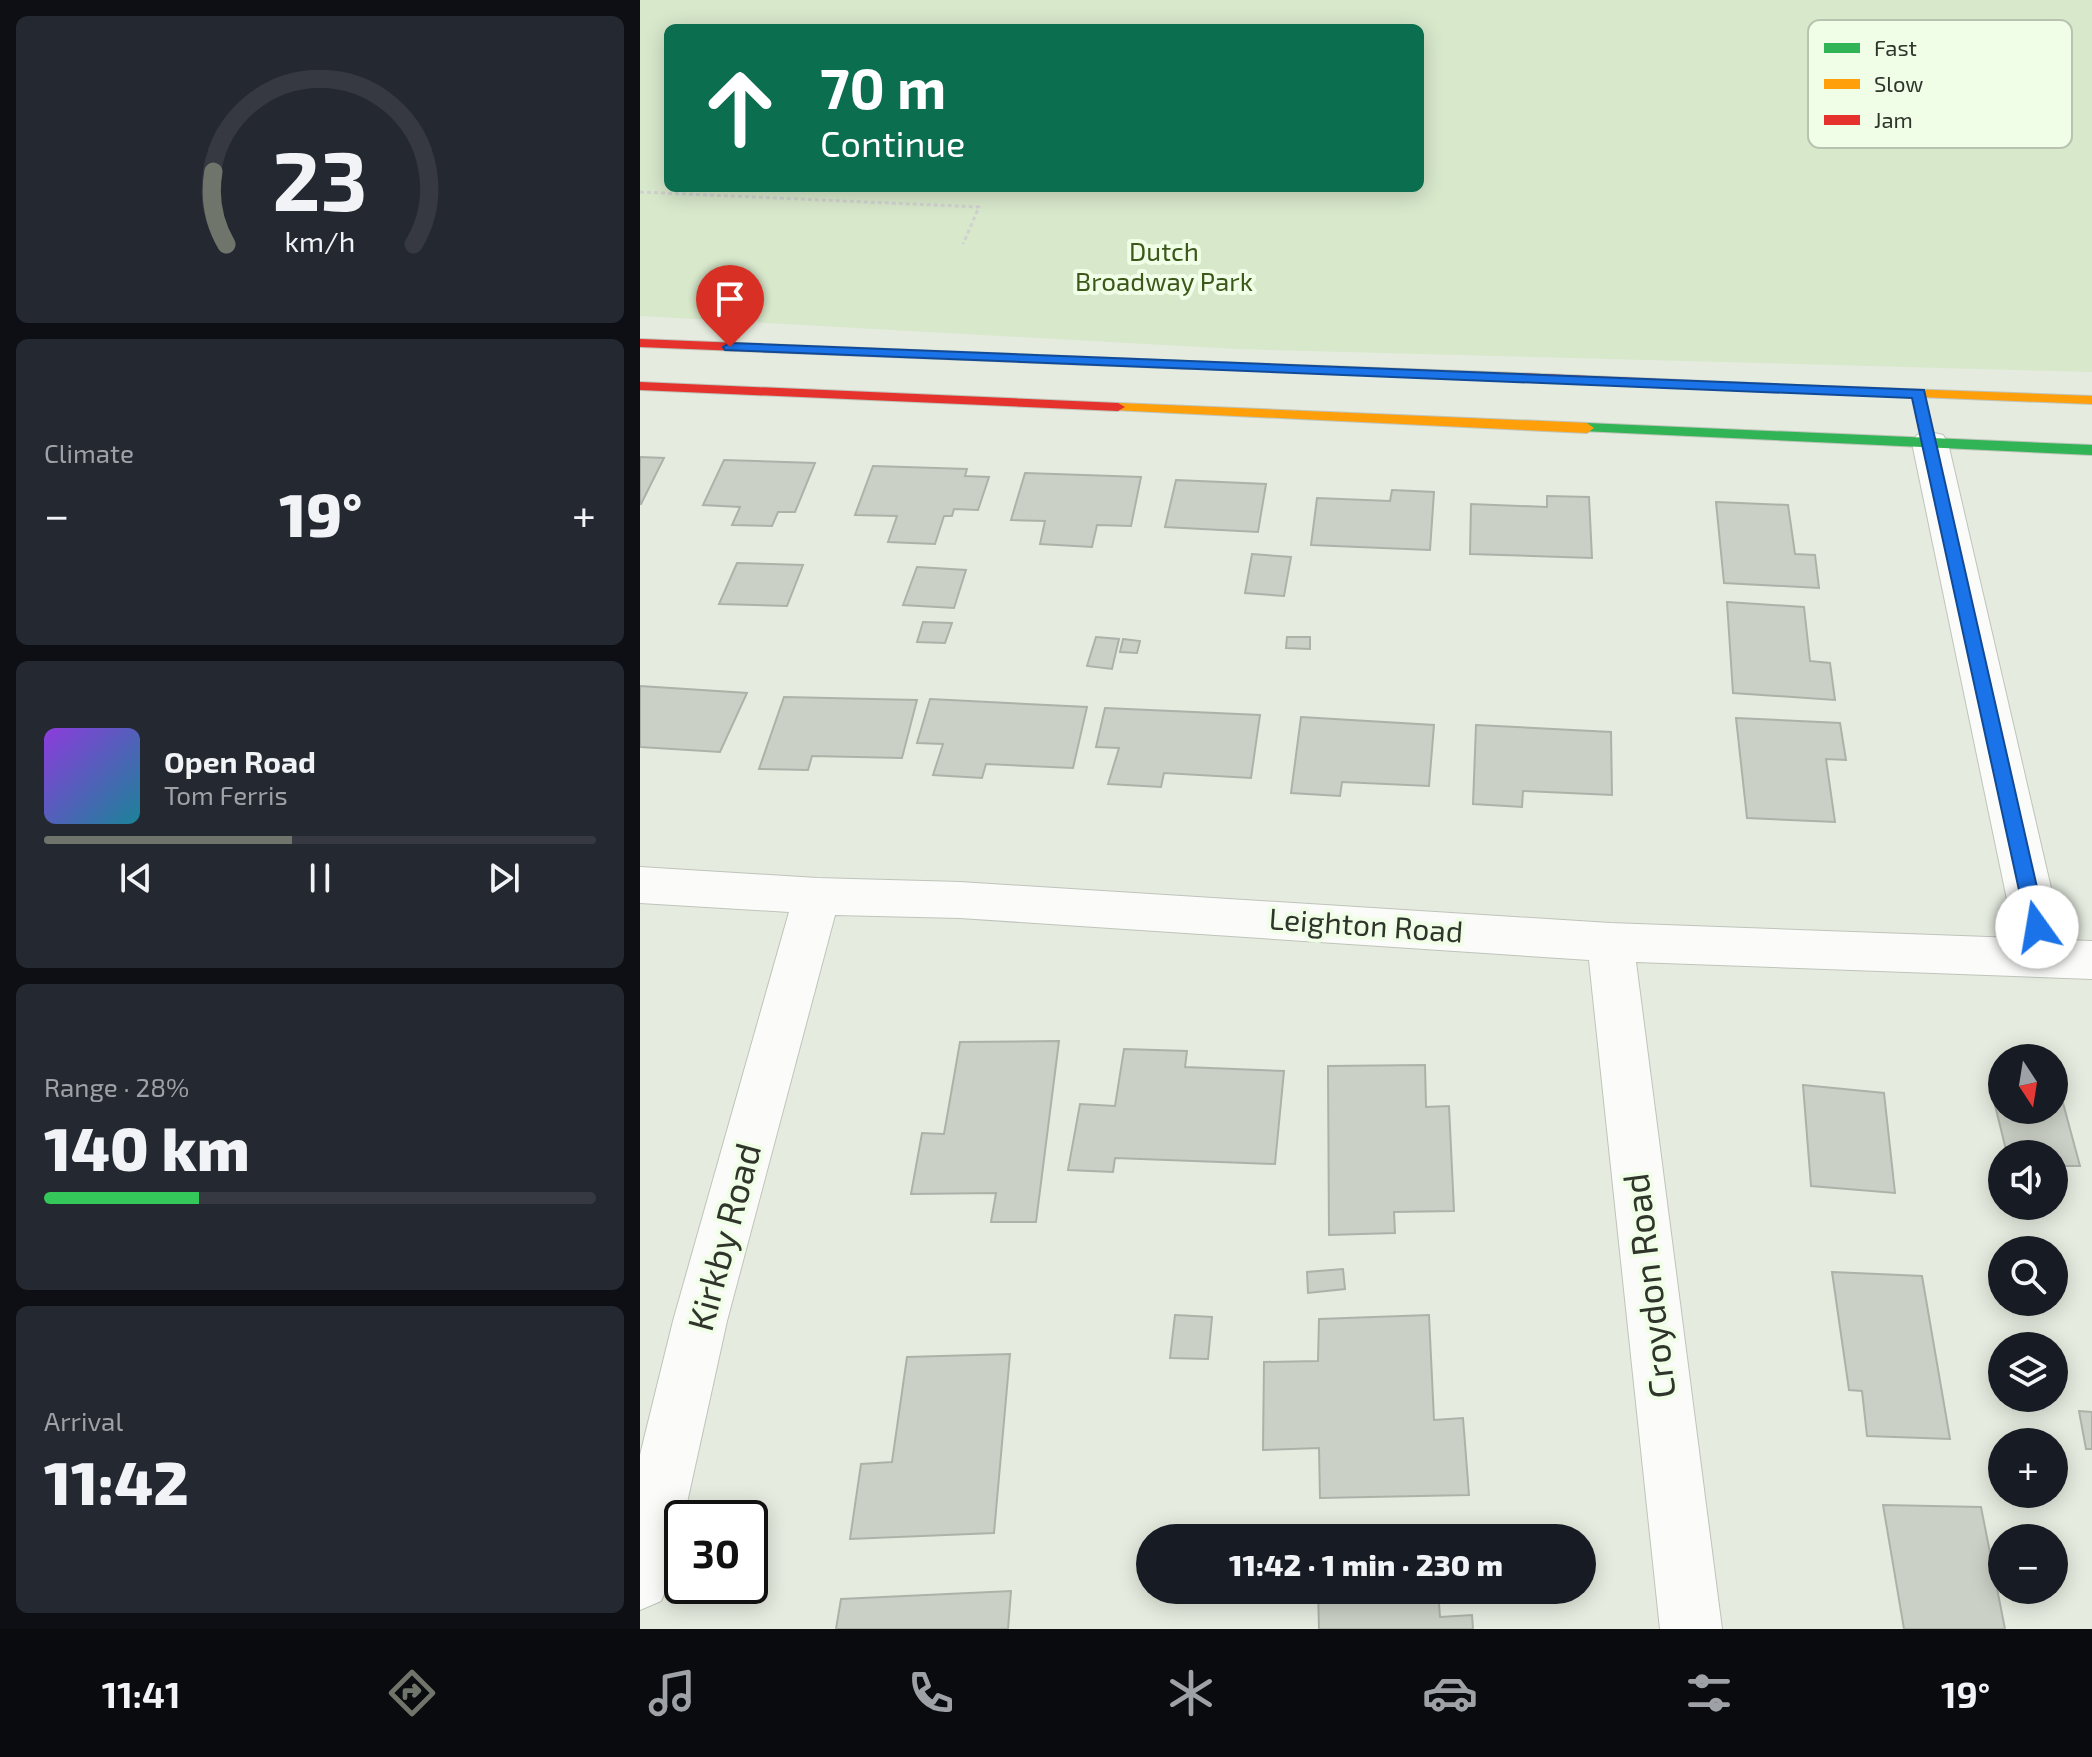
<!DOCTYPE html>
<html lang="en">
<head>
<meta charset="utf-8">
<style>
  :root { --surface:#171b24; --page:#242831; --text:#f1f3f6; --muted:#9ea1a6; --line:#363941; --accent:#6f756b }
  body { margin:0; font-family:"Exo 2",sans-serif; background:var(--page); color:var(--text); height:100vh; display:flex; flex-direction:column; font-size:30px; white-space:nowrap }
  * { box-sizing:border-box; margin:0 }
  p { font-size:26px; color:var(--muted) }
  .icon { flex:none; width:44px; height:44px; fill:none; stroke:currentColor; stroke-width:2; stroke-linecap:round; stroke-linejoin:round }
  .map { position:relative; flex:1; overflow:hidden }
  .side { display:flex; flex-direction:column; gap:16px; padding:16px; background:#0d0f14; width:640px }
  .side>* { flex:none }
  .guide { position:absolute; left:24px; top:24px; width:760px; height:168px; border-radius:12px; box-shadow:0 4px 20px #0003; background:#0b6e4f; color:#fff; overflow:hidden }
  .needle { width:52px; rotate:168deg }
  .controls { position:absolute; left:1348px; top:1044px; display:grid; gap:16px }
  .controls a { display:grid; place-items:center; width:80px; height:80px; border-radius:50%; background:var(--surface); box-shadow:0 4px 20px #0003; font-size:40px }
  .speed { position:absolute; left:24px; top:1500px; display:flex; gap:16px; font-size:40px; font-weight:700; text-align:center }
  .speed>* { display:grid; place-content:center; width:104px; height:104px; border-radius:50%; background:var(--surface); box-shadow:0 4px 20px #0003; line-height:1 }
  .speed .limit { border:4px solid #111; border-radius:12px; background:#fff; color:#111 }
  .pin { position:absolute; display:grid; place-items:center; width:68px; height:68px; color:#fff; margin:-82px -34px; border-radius:50% 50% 50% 0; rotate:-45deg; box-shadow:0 0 8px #0007 }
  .pin .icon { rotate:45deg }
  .me { position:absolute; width:88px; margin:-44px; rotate:347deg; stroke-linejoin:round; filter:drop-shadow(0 0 6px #0008) }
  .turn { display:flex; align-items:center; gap:28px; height:168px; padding:0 24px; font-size:36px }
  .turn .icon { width:104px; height:104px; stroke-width:2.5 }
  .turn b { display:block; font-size:56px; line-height:68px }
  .big { font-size:60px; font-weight:800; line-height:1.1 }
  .side .tile { flex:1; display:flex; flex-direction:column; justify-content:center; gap:12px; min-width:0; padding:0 28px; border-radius:12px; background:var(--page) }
  .side .dial { align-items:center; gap:0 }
  .dial svg { height:208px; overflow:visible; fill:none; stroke:var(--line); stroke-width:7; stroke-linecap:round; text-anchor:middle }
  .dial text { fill:var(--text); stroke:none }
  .song { display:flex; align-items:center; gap:24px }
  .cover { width:96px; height:96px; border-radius:12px; background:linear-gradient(135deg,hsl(270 70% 55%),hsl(190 70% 35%)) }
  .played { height:8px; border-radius:4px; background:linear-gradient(90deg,var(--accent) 45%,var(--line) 45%) }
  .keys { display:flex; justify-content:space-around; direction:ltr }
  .heat { display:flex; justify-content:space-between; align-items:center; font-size:44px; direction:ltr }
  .charge { height:12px; border-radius:6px; background:linear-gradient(90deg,#34c759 28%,var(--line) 0) }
  .trip { position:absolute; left:496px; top:1524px; width:460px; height:80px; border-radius:40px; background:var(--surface); box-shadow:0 4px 20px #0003; font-weight:800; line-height:80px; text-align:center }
  .tab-bar { display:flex; height:128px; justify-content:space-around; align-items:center; background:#090b0e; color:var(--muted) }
  .tab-bar .icon { width:56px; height:56px }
  .tab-bar .selected { color:var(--accent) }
  .tab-bar b { font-size:36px; color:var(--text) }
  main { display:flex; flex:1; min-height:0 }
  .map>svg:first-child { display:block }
</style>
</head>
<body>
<main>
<section class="side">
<div class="tile dial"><svg viewBox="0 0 100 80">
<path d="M14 69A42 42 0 1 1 86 69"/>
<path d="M14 69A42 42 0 0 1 9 41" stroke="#6f756b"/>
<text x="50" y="56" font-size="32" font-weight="700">23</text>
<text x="50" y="72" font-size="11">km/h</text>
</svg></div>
<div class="tile"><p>Climate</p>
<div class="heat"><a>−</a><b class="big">19°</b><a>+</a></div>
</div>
<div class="tile">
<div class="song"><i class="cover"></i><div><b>Open Road</b><p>Tom Ferris</p></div></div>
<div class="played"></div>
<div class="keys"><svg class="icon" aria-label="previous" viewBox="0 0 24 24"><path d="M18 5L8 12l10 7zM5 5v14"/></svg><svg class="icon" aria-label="pause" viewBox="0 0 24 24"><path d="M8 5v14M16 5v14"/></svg><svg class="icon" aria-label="next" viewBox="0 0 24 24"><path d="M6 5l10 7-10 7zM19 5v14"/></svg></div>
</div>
<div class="tile"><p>Range · 28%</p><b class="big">140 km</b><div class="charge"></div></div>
<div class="tile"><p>Arrival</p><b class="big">11:42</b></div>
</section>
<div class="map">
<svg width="1452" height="1629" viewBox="0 0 1452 1629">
  <rect width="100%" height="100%" fill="#e5ebdf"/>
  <path fill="#d8e8cb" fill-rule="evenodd" d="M0,0H1452V372L596,349L0,316ZM28,28H780V188H28Z"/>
  <path fill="#cbd0c6" stroke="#adb2a9" stroke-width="2" d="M0,457L24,458L1,504H0Z
    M84,460L175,463L155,512H138L132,526L92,525L100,507L63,505Z
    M233,466L327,469L325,476L349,477L338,510L314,509L312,516H304L295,544L248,542L257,516L215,515Z
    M385,473L501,477L491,526L457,525L452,547L400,544L405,521L371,520Z
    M536,480L626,484L618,532L525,527Z
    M752,490L794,492L790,550L671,545L677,498L750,501Z
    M907,496L949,497L952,558L830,554L831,504L907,507Z
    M1076,502L1148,505L1155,554L1175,555L1179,588L1084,583Z
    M612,554L651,557L644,596L605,593Z
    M97,563L163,565L147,606L79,604Z
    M277,567L326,570L314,608L263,605Z
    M1087,602L1164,607L1170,661L1190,663L1195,700L1093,693Z
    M283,622L312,623L305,643L277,642Z
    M456,637L479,639L472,669L447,666Z
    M647,637H670V649L646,648Z
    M483,639L500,641L497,653L480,652Z
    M0,686L107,693L80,752L0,747Z
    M144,697L277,700L262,758L172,756L168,770L119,769Z
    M290,699L447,707L433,768L346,764L342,778L293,775L303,744L277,743Z
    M465,708L620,715L611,778L524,773L521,787L468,784L479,748L456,747Z
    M661,717L794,725L789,786L702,782L700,796L651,793Z
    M1096,718L1200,723L1206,760L1186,759L1195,822L1107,818Z
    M836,725L971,732L972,795L883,791L882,807L833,804Z
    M419,1041L396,1222H351L356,1193L271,1194L282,1133L304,1134L320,1042Z
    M484,1049L547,1051L545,1067L644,1071L635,1164L475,1158L473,1172L428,1170L440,1104L475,1106Z
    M785,1065L786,1107L809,1106L814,1211L754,1212L755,1233L689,1235L688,1066Z
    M1163,1085L1244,1093L1255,1193L1171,1186Z
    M1354,1101H1362V1110H1414V1103H1423L1440,1166H1414V1154H1367Z
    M703,1269L705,1289L668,1293L667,1272Z
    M1192,1272L1282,1276L1310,1439L1227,1436L1222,1391L1209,1390Z
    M535,1315L572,1317L568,1359L530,1358Z
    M789,1315L794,1420L823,1418L829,1495L680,1498L679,1448L623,1450L624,1362L678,1361L679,1319Z
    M370,1354L354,1533L210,1539L221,1464L252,1462L267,1357Z
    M1439,1411L1452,1412V1449H1446Z
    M1243,1505L1341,1507L1365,1629H1264Z
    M678,1590H798L800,1617L832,1615L833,1629H679Z
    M371,1591L368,1629H196L201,1599Z"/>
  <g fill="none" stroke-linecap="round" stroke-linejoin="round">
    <g stroke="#bfc4ba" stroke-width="2">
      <path id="street" d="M1290,432L1303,435L1308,443L1423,940L1452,941V979L996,962L1082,1629H1020L949,960L320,918L195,915L87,1321L30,1580L21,1601L0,1610V1455L33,1321L149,912L0,903V867L177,878L320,882L970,923L1375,938L1272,443L1277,435Z"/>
    </g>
    <g stroke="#bfc4ba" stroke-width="2">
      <path id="fast" d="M947,423L1452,445V455L942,431L940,428Z"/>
    </g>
    <g stroke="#bfc4ba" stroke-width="2">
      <path id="slow" d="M550,361L876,373L883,377L876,381L545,368V362Z
        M1134,384L1452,396V404L1129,391L1127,388Z
        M478,403L947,423L954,428L947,433L473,410V404Z"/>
    </g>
    <g stroke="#bfc4ba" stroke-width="2">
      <path id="jam" d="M0,339L550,361L557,365L550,369L0,347Z
        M876,373L1134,384L1141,388L1134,392L871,380L869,377Z
        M0,382L478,403L485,407L478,411L0,390Z"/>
    </g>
    <path stroke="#d1d2cf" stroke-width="3" stroke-dasharray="4 3" stroke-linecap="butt" d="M0,192L339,207L323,244"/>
    <use href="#street" fill="#fbfcfa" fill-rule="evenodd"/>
    <use href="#fast" fill="#30b455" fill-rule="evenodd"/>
    <use href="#slow" fill="#ff9f0a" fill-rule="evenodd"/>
    <use href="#jam" fill="#e5322d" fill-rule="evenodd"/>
  </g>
  <path fill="#1a73e8" stroke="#114b97" stroke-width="2" d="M90,343L1284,390L1406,927L1404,932H1390L1387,927L1272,398L85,350L83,347Z"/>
  <g text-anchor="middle" stroke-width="8" stroke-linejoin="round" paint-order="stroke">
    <g font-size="26" fill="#3b581a" stroke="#f1fee7">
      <text x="524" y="261">Dutch<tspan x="524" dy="30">Broadway Park</tspan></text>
    </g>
    <g font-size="30" fill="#30352c" stroke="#f1fee7">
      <text transform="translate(726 926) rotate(4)" y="10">Leighton Road</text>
    </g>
    <g font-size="36" fill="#30352c" stroke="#f1fee7">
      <text transform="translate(84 1237) rotate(-75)" y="13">Kirkby Road</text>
      <text transform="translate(1009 1286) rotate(-97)" y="13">Croydon Road</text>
    </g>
  </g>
  <rect x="1168" y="20" width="264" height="128" rx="12" fill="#f1fee7" stroke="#b7c2af" stroke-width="2"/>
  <rect x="1184" y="43" width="36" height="10" fill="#30b455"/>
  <rect x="1184" y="79" width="36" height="10" fill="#ff9f0a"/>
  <rect x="1184" y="115" width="36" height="10" fill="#e5322d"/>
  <g font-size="22" fill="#30352c">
    <text x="1234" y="56">Fast</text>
    <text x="1234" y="92">Slow</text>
    <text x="1234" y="128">Jam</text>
  </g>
</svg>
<div class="controls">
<a><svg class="needle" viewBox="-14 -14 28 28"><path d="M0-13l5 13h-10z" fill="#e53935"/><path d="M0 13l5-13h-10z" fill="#9ea1a6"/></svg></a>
<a><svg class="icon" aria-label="sound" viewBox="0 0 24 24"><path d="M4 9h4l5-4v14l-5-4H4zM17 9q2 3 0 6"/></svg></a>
<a><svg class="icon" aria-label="search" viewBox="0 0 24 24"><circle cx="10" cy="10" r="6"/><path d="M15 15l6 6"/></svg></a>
<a><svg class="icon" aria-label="layers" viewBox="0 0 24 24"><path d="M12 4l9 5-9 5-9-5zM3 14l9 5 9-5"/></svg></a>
<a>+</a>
<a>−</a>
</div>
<div class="speed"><div class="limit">30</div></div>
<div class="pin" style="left:90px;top:347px;background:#d93025"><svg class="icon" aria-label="arrive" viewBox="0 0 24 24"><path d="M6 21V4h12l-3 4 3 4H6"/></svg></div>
<svg class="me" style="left:1397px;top:927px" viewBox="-20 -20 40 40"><circle r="19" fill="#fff"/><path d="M0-13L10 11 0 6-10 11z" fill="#1a73e8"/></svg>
<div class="trip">11:42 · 1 min · 230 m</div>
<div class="guide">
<div class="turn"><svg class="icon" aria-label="ahead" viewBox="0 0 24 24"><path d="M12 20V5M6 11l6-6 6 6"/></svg><div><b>70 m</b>Continue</div></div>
</div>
</div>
</main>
<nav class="tab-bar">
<b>11:41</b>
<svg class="icon selected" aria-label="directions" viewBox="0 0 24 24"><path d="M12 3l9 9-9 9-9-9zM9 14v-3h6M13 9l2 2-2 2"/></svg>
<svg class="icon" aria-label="music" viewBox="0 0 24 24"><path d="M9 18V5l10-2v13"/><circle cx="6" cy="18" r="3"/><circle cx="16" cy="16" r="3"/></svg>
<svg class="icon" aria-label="phone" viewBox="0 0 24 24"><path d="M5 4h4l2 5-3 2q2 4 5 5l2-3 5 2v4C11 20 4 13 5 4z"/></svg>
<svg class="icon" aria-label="climate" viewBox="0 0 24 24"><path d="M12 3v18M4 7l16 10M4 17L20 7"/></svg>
<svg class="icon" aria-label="car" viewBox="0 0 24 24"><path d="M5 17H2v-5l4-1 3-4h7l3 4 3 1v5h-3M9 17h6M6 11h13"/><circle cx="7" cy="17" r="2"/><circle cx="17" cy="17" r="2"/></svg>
<svg class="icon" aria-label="filters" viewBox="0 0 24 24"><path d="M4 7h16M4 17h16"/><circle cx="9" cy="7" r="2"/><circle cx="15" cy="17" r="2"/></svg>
<b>19°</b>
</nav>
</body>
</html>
